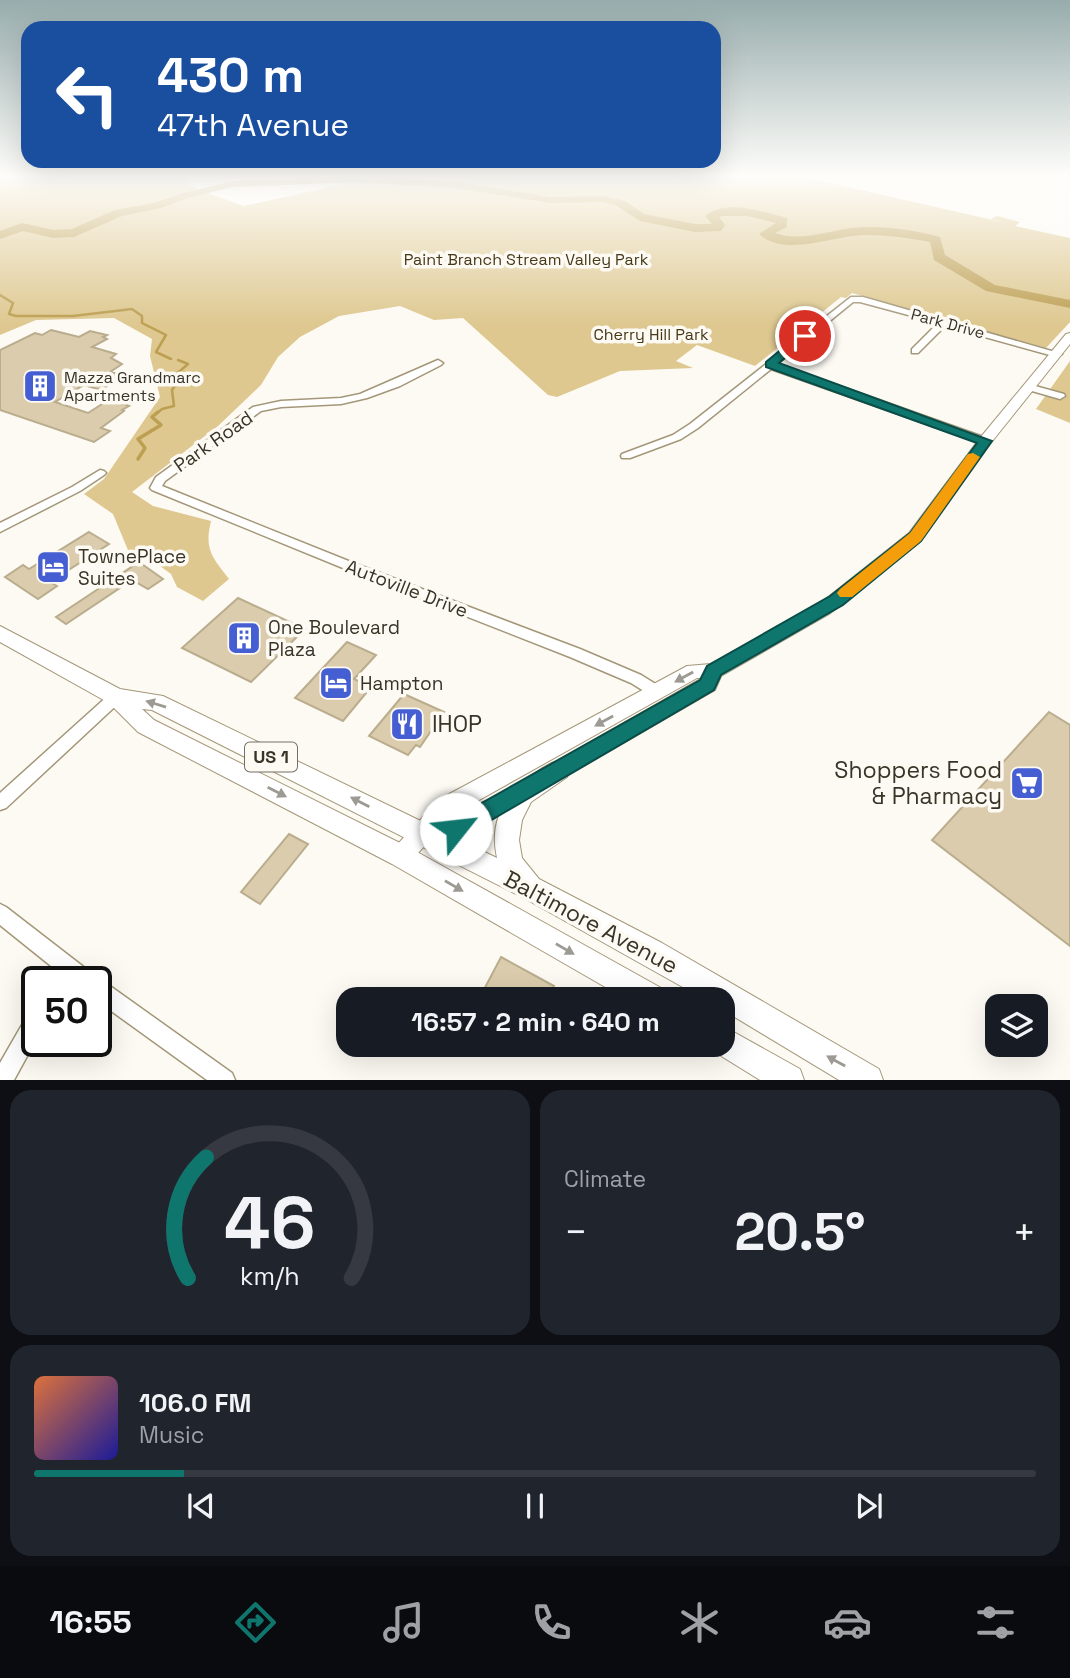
<!DOCTYPE html>
<html lang="en">
<head>
<meta charset="utf-8">
<style>
  :root { --surface:#171b24; --page:#20242c; --text:#f1f3f6; --muted:#9ea1a6; --line:#363941; --accent:#0f766e }
  body { margin:0; font-family:"Space Grotesk",sans-serif; background:var(--page); color:var(--text); height:100vh; display:flex; flex-direction:column; font-size:26px; white-space:nowrap }
  * { box-sizing:border-box; margin:0 }
  p { font-size:23px; color:var(--muted) }
  .icon { flex:none; width:38px; height:38px; fill:none; stroke:currentColor; stroke-width:2; stroke-linecap:round; stroke-linejoin:round }
  .map { position:relative; height:1080px; overflow:hidden }
  .drawer { display:flex; flex-direction:column; gap:10px; padding:10px; background:#0d0f14; flex:1 }
  .drawer>* { flex:none }
  .hud { position:absolute; left:21px; top:21px; width:700px; height:147px; border-radius:21px; box-shadow:0 7px 28px #0002; background:#1a4fa0; color:#fff; overflow:hidden }
  .tools { position:absolute; left:985px; top:994px; display:grid; gap:14px }
  .tools a { display:grid; place-items:center; width:63px; height:63px; border-radius:14px; background:var(--surface); box-shadow:0 7px 28px #0002; font-size:35px }
  .speed { position:absolute; left:21px; top:966px; display:flex; gap:14px; font-size:35px; font-weight:700; text-align:center }
  .speed>* { display:grid; place-content:center; width:91px; height:91px; border-radius:50%; background:var(--surface); box-shadow:0 7px 28px #0002; line-height:1 }
  .speed .limit { border:4px solid #111; border-radius:10px; background:#fff; color:#111 }
  .pin { position:absolute; display:grid; place-items:center; width:60px; height:60px; color:#fff; margin:-30px; border:4px solid #fff; border-radius:50%; box-shadow:0 2px 7px #0007 }
  .me { position:absolute; width:77px; margin:-38px; rotate:61deg; stroke-linejoin:round; filter:drop-shadow(0 0 5px #0008) }
  .turn { display:flex; align-items:center; gap:24px; height:147px; padding:0 21px; font-size:32px }
  .turn .icon { width:91px; height:91px; stroke-width:2.5 }
  .turn b { display:block; font-size:49px; line-height:60px }
  .big { font-size:52px; font-weight:600; line-height:1.1 }
  .drawer .widget { flex:1; display:flex; flex-direction:column; justify-content:center; gap:10px; min-width:0; padding:0 24px; border-radius:21px; background:var(--page) }
  .drawer .dial { align-items:center; gap:0 }
  .dial svg { height:182px; overflow:visible; fill:none; stroke:var(--line); stroke-width:7; stroke-linecap:round; text-anchor:middle }
  .dial text { fill:var(--text); stroke:none }
  .song { display:flex; align-items:center; gap:21px }
  .cover { width:84px; height:84px; border-radius:10px; background:linear-gradient(135deg,hsl(20 70% 55%),hsl(240 70% 35%)) }
  .played { height:7px; border-radius:4px; background:linear-gradient(90deg,var(--accent) 15%,var(--line) 15%) }
  .keys { display:flex; justify-content:space-around; direction:ltr }
  .heat { display:flex; justify-content:space-between; align-items:center; font-size:38px; direction:ltr }
  .drawer .tiles { flex:1; display:grid; gap:10px; grid-template-columns:1fr 1fr }
  .widget:last-child { grid-column:span 2 }
  .trip { position:absolute; left:336px; top:987px; width:399px; height:70px; border-radius:21px; background:var(--surface); box-shadow:0 7px 28px #0002; font-weight:600; line-height:70px; text-align:center }
  .tab-bar { display:flex; height:112px; justify-content:space-around; align-items:center; background:#090b0e; color:var(--muted) }
  .tab-bar .icon { width:49px; height:49px }
  .tab-bar .on { color:var(--accent) }
  .tab-bar b { font-size:32px; color:var(--text) }
  .map>svg:first-child { display:block }
</style>
</head>
<body>
<div class="map">
<svg width="1070" height="1080" viewBox="0 0 1070 1080">
  <rect width="100%" height="100%" fill="#fdfaf4"/>
  <path fill="#dec890" d="M0,174H188L189,184L199,190L244,206L390,174H791L1006,223L991,219L997,216L1020,222L1015,226L1070,238V322L1046,348L852,293L846,298L841,297L755,366L697,345L676,361L693,368L620,371L557,397L548,395L463,318L434,320L400,306L339,316L300,337L278,357L261,385L218,426L132,492L153,506L211,521C204,549 212,557 229,579L203,601L177,587L171,574L141,552L130,555L113,514L84,494L104,479L160,397L150,356L152,339L114,318L36,320L0,335Z
    M1070,361V423L1036,409Z"/>
  <g fill="none" stroke-linecap="round" stroke-linejoin="round">
    <path stroke="#bd9f52" stroke-width="2.5" d="M0,295L13,303L9,314L16,316H73L132,309L142,316V323L166,335L156,352L171,359
      M156,414L162,409L174,406L172,390L177,383L173,377L188,364L178,360"/>
    <path stroke="#bd9f52" stroke-width="3.5" d="M138,459L145,448L138,439L161,425L152,417L158,412"/>
    <path fill="#bd9f52" fill-rule="evenodd" d="M358,176L456,182L550,197L604,196L625,201L644,214L695,224H712L705,216C727,198 763,212 787,218V227L775,233C800,242 827,231 852,228C881,225 912,230 940,237L945,255L995,285L1070,300V308L986,291L934,260L930,242C909,238 887,235 865,235C833,235 786,258 759,234L776,223L747,216H722L719,217L725,225L721,231L695,232L640,221L617,206L604,202L550,203L456,188L358,182L233,187L191,197L161,208L122,216L74,237L53,238L23,231L0,239V231L22,223L53,230L72,229L115,210L154,203L183,193L233,181Z"/>
  </g>
  <path fill="#daccac" stroke="#baad8d" stroke-width="2" d="M51,330L79,337L90,331L107,335L103,337L107,339L92,347L116,354L111,358L122,364L110,372L118,374L117,377L119,378L101,390L84,385L55,402L88,413L113,397L128,402L126,405L129,406L122,410L124,411L101,428L110,431L94,442L0,410V350L35,333L42,335Z
    M89,532L109,544L50,582L57,586L38,599L5,577L23,565L29,569Z
    M139,562L163,579L148,589L132,580L66,624L56,617Z
    M238,598L305,629L251,682L182,648Z
    M347,642L376,655L354,679L371,687L343,721L295,698Z
    M404,694L444,712L420,747L416,745L408,755L369,736Z
    M1049,712L1070,725V946L932,840Z
    M289,834L308,844L260,904L241,892Z
    M501,957L554,986L547,999H479Z"/>
  <g fill="none" stroke-linecap="round" stroke-linejoin="round">
    <g stroke="#a49778" stroke-width="3">
      <path id="street" d="M851,297H863L1062,354L1057,357L945,326L918,353H912V349L938,323L860,302H853L777,364L989,439L990,441L989,443H981L771,369L698,428L681,439L630,458H622L621,456L622,454L673,435L690,424Z
        M438,360L443,363L441,365L400,386L367,398L341,404L281,407L261,411L165,481L162,486L351,562L580,649L641,675L662,688L664,692L662,696L657,698L652,696L631,683L570,657L343,568L152,490L150,488L156,477L253,407L281,401L341,398L360,394Z
        M1028,384L1064,394L1065,396L1060,399L1025,389L1023,387Z
        M100,470L104,471L106,473L104,475L80,491L0,532V523L72,487Z
        M116,691L121,693L123,697L121,701L6,808L0,810V793L111,693Z
        M0,904L6,907L94,975L95,979L103,981L232,1073L235,1080H207L96,1000V982H71L0,925Z
        M37,1008V1038L14,1080H0V1063L30,1011Z"/>
    </g>
    <g stroke="#a49778" stroke-width="2">
      <path id="secondary" d="M1070,333V344L990,444L921,541L829,614L721,676L715,690L556,782L549,785L542,782L539,776L542,770L702,678H697L456,813L449,820L524,781L531,784L535,790L531,796L464,836L428,842L409,863L401,866L393,863L390,856L393,849L440,799L687,666L711,664L817,606L909,533L980,438L1066,334Z"/>
    </g>
    <g stroke="#a49778" stroke-width="2">
      <path id="primary" d="M0,626L120,689L163,696L497,858C488,818 508,789 541,769C551,763 556,759 567,763L570,770L567,777L531,802L522,820L519,840L522,858L539,879L662,943L879,1069L883,1080H839L723,1010V999H704L524,898L152,710L142,709L154,720L410,848L663,989L667,999H626L392,864L138,732L109,703L0,642Z
        M723,1026L800,1069L804,1080H760L713,1051L710,1045H723Z"/>
    </g>
    <use href="#street" fill="#fff" fill-rule="evenodd"/>
    <use href="#secondary" fill="#fff" fill-rule="evenodd"/>
    <use href="#primary" fill="#fff" fill-rule="evenodd"/>
  </g>
  <defs><path id="oneway-solid" d="M-6-.8H1V-3.2L6.5 0L1 3.2V.8H-6Z" transform="scale(1.75)"/></defs>
  <g fill="#9c9a93">
    <use href="#oneway-solid" transform="translate(684 677) rotate(151)"/>
    <use href="#oneway-solid" transform="translate(156 704) rotate(-163)"/>
    <use href="#oneway-solid" transform="translate(604 721) rotate(151)"/>
    <use href="#oneway-solid" transform="translate(277 792) rotate(27)"/>
    <use href="#oneway-solid" transform="translate(360 802) rotate(-153)"/>
    <use href="#oneway-solid" transform="translate(454 886) rotate(30)"/>
    <use href="#oneway-solid" transform="translate(565 949) rotate(30)"/>
    <use href="#oneway-solid" transform="translate(836 1061) rotate(-151)"/>
  </g>
  <linearGradient id="sky" x2="0" y2="1"><stop stop-color="#97acac"/><stop offset="0.54" stop-color="#fefdfa"/><stop offset="1" stop-color="#fefdfa" stop-opacity="0"/></linearGradient>
  <rect width="1070" height="325" fill="url(#sky)"/>
  <path fill="#0f766e" stroke="#0a4d48" stroke-width="2" d="M801,333L811,336L779,363L992,441L921,541L843,605L721,675L714,690L464,836L456,839L448,836L445,829L448,822L700,680L707,666L830,596L910,533L977,443L766,367V362Z"/>
  <path fill="#f59e0b" d="M973,453L980,457L921,541L852,597H840L837,593L840,589L910,533L968,454Z"/>
  <defs>
    <g id="building-square" transform="scale(1.75)"><rect x="-9" y="-9" width="18" height="18" rx="4" fill="#455fd3" stroke="#fdfaf4"/><path d="M-4-6H4V6H1V3H-1V6H-4ZM-2.5-4.3h1.7v1.8h-1.7ZM.8-4.3h1.7v1.8H.8ZM-2.5-1h1.7V.8h-1.7ZM.8-1h1.7V.8H.8Z" fill="#fff"/></g>
    <g id="hotel-square" transform="scale(1.75)"><rect x="-9" y="-9" width="18" height="18" rx="4" fill="#455fd3" stroke="#fdfaf4"/><path d="M-6-4.5h1.5V1H6V5H4.5V3h-9V5H-6ZM-4 0a1.8 1.8 0 1 1 3.6 0ZM.5 0V-2.5h3Q6-2.5 6 0Z" fill="#fff"/></g>
    <g id="restaurant-square" transform="scale(1.75)"><rect x="-9" y="-9" width="18" height="18" rx="4" fill="#455fd3" stroke="#fdfaf4"/><path d="M-5-6h1v4h1v-4h1v4h1v-4h1v5L-1.5 .5V6h-2V.5L-5-1ZM5-6V6H3V1.5H1.5Q1.5-4 5-6Z" fill="#fff"/></g>
    <g id="supermarket-square" transform="scale(1.75)"><rect x="-9" y="-9" width="18" height="18" rx="4" fill="#455fd3" stroke="#fdfaf4"/><path d="M-6-5.5h2.5l.6 2H6L4.5 2H-2.5L-4.4-4H-6ZM-1.5 3.2a1.3 1.3 0 1 0 .1 0ZM3 3.2a1.3 1.3 0 1 0 .1 0Z" fill="#fff"/></g>
  </defs>
  <g fill-rule="evenodd">
    <use href="#building-square" x="40" y="386"/>
    <use href="#hotel-square" x="53" y="567"/>
    <use href="#building-square" x="244" y="638"/>
    <use href="#hotel-square" x="336" y="683"/>
    <use href="#restaurant-square" x="407" y="724"/>
    <use href="#supermarket-square" x="1027" y="783"/>
  </g>
  <g text-anchor="middle" stroke-width="7" stroke-linejoin="round" paint-order="stroke">
    <g font-size="16" fill="#463917" stroke="#fdfaf4">
      <text x="526" y="265">Paint Branch Stream Valley Park</text>
      <text x="651" y="340">Cherry Hill Park</text>
    </g>
    <g font-size="16" fill="#393427" stroke="#fdfaf4">
      <text transform="translate(948 323) rotate(15)" y="6">Park Drive</text>
    </g>
    <g font-size="16" fill="#393427" stroke="#fdfaf4" text-anchor="start">
      <text x="64" y="383">Mazza Grandmarc<tspan x="64" dy="18">Apartments</tspan></text>
    </g>
    <rect fill="#fdfaf4" stroke="#746f64" stroke-width="2" x="245" y="742.5" width="52" height="29" rx="5"/>
    <g font-size="18" font-weight="bold" fill="#393427">
      <text x="271" y="763">US 1</text>
    </g>
    <g font-size="19" fill="#393427" stroke="#fdfaf4">
      <text transform="translate(213 441) rotate(-35)" y="7">Park Road</text>
      <text transform="translate(407 588) rotate(21)" y="7">Autoville Drive</text>
    </g>
    <g font-size="19" fill="#393427" stroke="#fdfaf4" text-anchor="start">
      <text x="78" y="563">TownePlace<tspan x="78" dy="22">Suites</tspan></text>
      <text x="268" y="634">One Boulevard<tspan x="268" dy="22">Plaza</tspan></text>
      <text x="360" y="690">Hampton</text>
    </g>
    <g font-size="23" fill="#393427" stroke="#fdfaf4" text-anchor="start">
      <text x="432" y="732">IHOP</text>
      <text x="1002" y="778" text-anchor="end">Shoppers Food<tspan x="1002" dy="26">&amp; Pharmacy</tspan></text>
    </g>
    <g font-size="23" fill="#393427" stroke="#fdfaf4">
      <text transform="translate(591 922) rotate(28)" y="8">Baltimore Avenue</text>
    </g>
  </g>
</svg>
<div class="tools">
<a><svg class="icon" aria-label="layers" viewBox="0 0 24 24"><path d="M12 4l9 5-9 5-9-5zM3 14l9 5 9-5"/></svg></a>
</div>
<div class="speed"><div class="limit">50</div></div>
<div class="pin" style="left:805px;top:336px;background:#d93025"><svg class="icon" aria-label="arrive" viewBox="0 0 24 24"><path d="M6 21V4h12l-3 4 3 4H6"/></svg></div>
<svg class="me" style="left:456px;top:829px" viewBox="-20 -20 40 40"><circle r="19" fill="#fff"/><path d="M0-13L10 11 0 6-10 11z" fill="#0f766e"/></svg>
<div class="trip">16:57 · 2 min · 640 m</div>
<div class="hud">
<div class="turn"><svg class="icon" aria-label="left" viewBox="0 0 24 24"><path d="M17 20v-9H6M10 6l-5 5 5 5"/></svg><div><b>430 m</b>47th Avenue</div></div>
</div>
</div>
<section class="drawer">
<div class="tiles">
<div class="widget dial"><svg viewBox="0 0 100 80">
<path d="M14 69A42 42 0 1 1 86 69"/>
<path d="M14 69A42 42 0 0 1 22 16" stroke="#0f766e"/>
<text x="50" y="56" font-size="32" font-weight="700">46</text>
<text x="50" y="72" font-size="11">km/h</text>
</svg></div>
<div class="widget"><p>Climate</p>
<div class="heat"><a>−</a><b class="big">20.5°</b><a>+</a></div>
</div>
<div class="widget">
<div class="song"><i class="cover"></i><div><b>106.0 FM</b><p>Music</p></div></div>
<div class="played"></div>
<div class="keys"><svg class="icon" aria-label="previous" viewBox="0 0 24 24"><path d="M18 5L8 12l10 7zM5 5v14"/></svg><svg class="icon" aria-label="pause" viewBox="0 0 24 24"><path d="M8 5v14M16 5v14"/></svg><svg class="icon" aria-label="next" viewBox="0 0 24 24"><path d="M6 5l10 7-10 7zM19 5v14"/></svg></div>
</div>
</div>
</section>
<nav class="tab-bar">
<b>16:55</b>
<svg class="icon on" aria-label="directions" viewBox="0 0 24 24"><path d="M12 3l9 9-9 9-9-9zM9 14v-3h6M13 9l2 2-2 2"/></svg>
<svg class="icon" aria-label="music" viewBox="0 0 24 24"><path d="M9 18V5l10-2v13"/><circle cx="6" cy="18" r="3"/><circle cx="16" cy="16" r="3"/></svg>
<svg class="icon" aria-label="phone" viewBox="0 0 24 24"><path d="M5 4h4l2 5-3 2q2 4 5 5l2-3 5 2v4C11 20 4 13 5 4z"/></svg>
<svg class="icon" aria-label="climate" viewBox="0 0 24 24"><path d="M12 3v18M4 7l16 10M4 17L20 7"/></svg>
<svg class="icon" aria-label="car" viewBox="0 0 24 24"><path d="M5 17H2v-5l4-1 3-4h7l3 4 3 1v5h-3M9 17h6M6 11h13"/><circle cx="7" cy="17" r="2"/><circle cx="17" cy="17" r="2"/></svg>
<svg class="icon" aria-label="filters" viewBox="0 0 24 24"><path d="M4 7h16M4 17h16"/><circle cx="9" cy="7" r="2"/><circle cx="15" cy="17" r="2"/></svg>
</nav>
</body>
</html>
